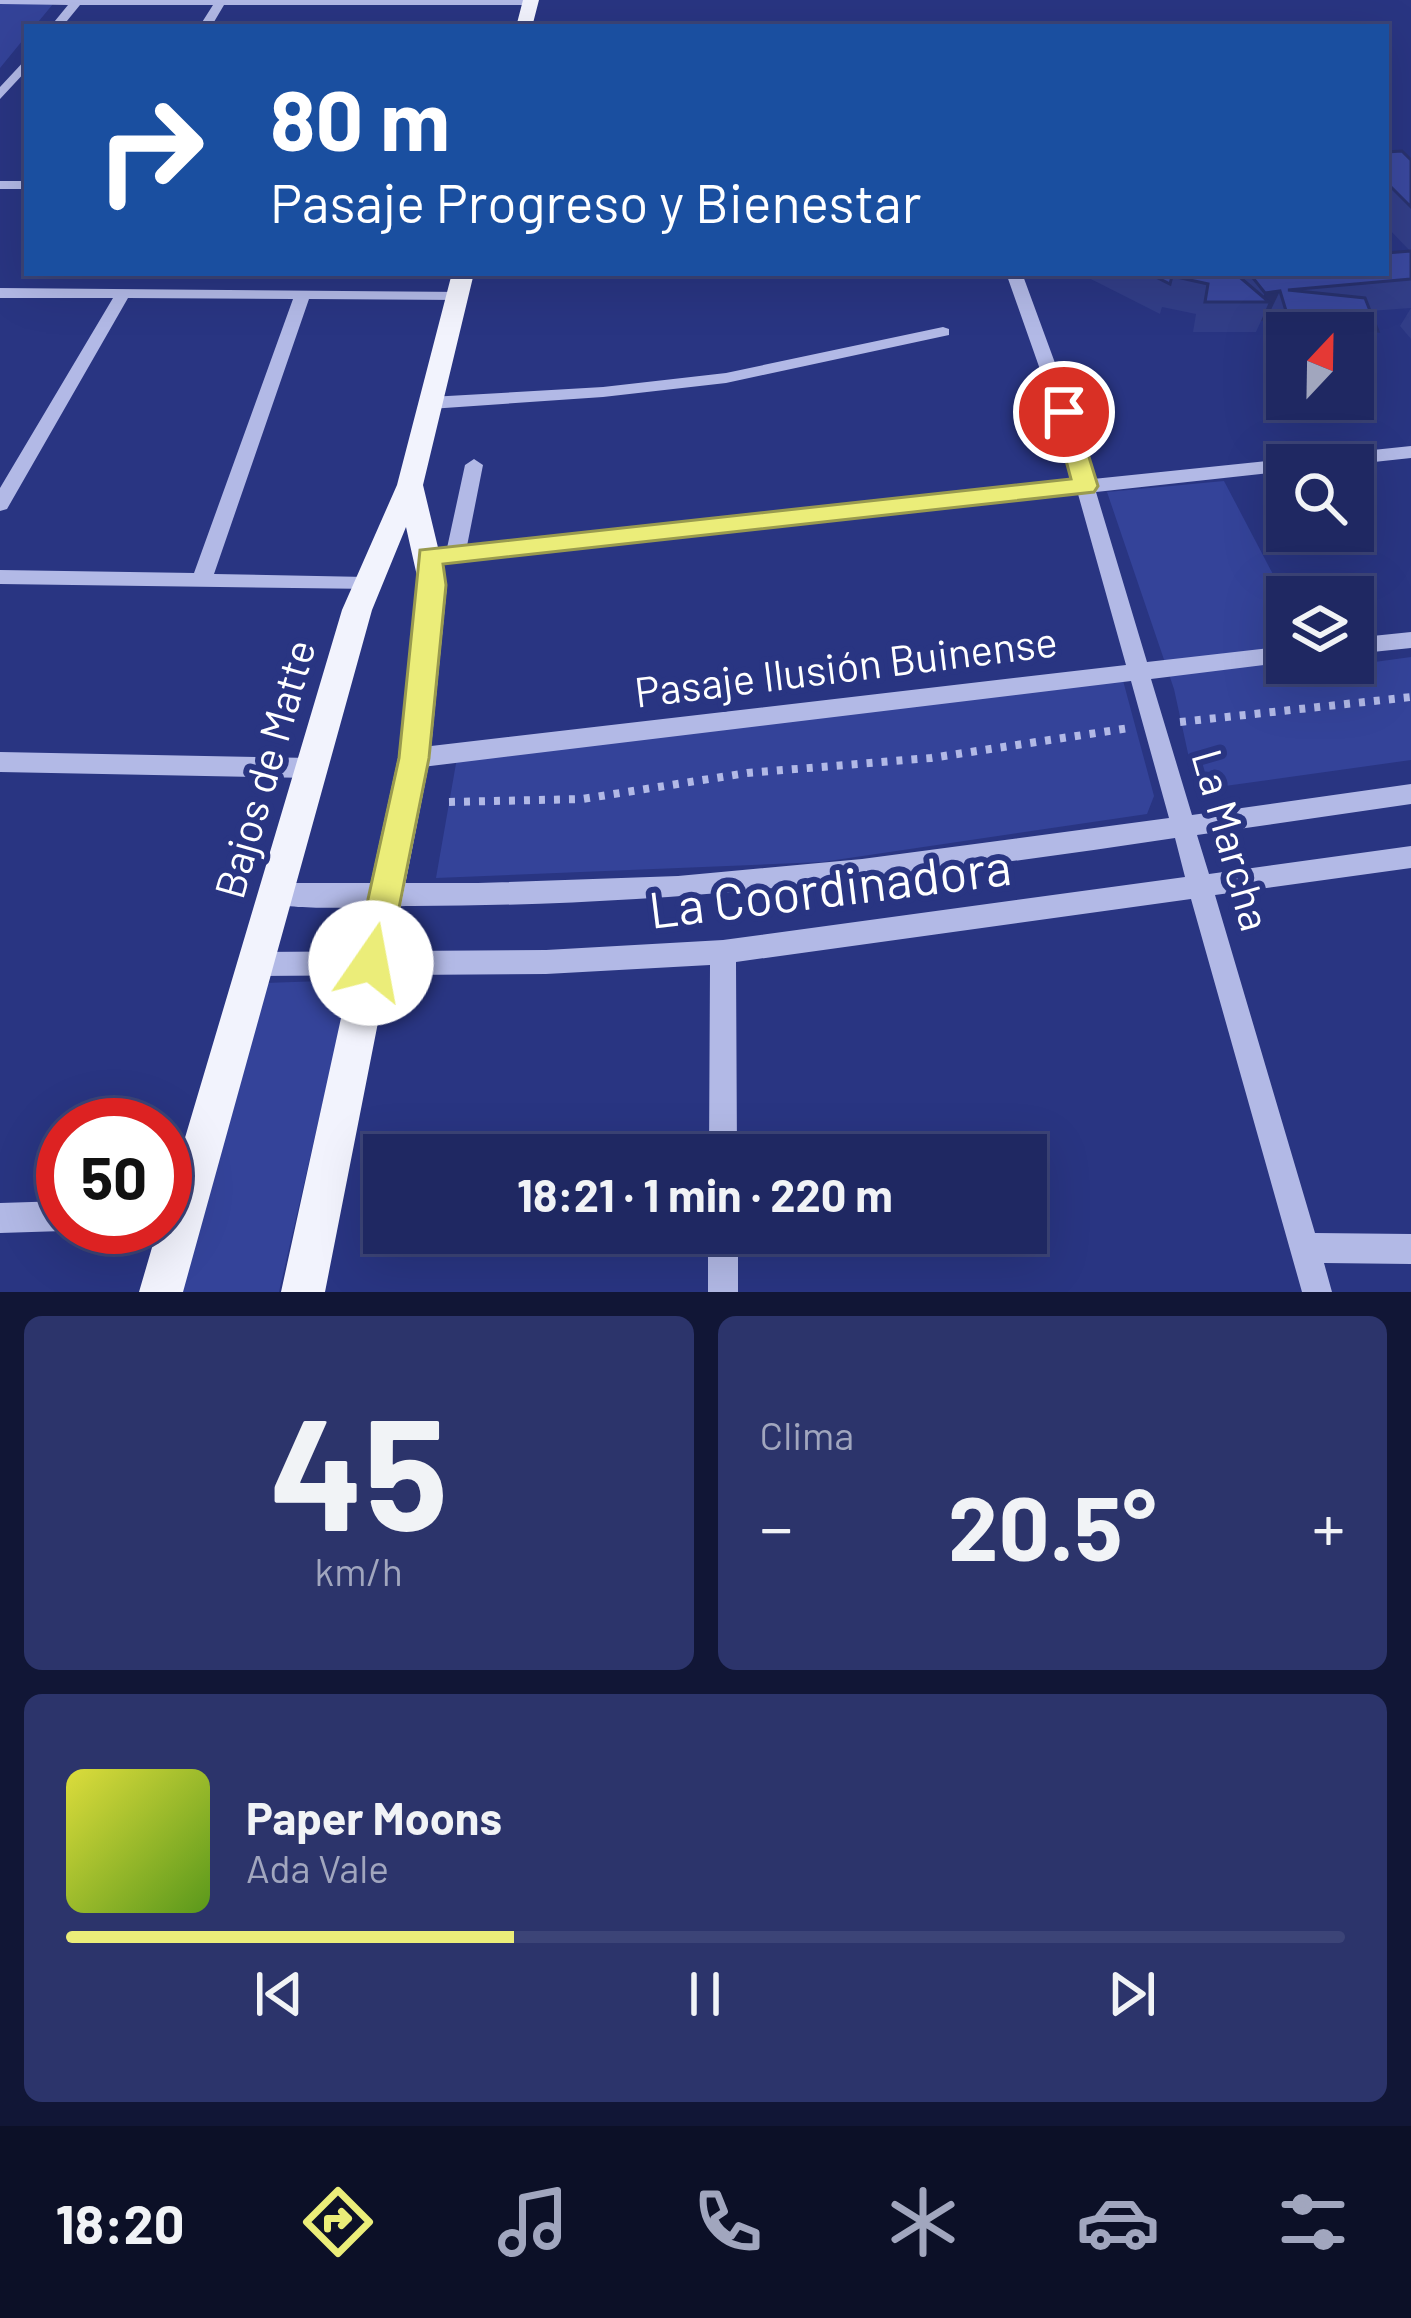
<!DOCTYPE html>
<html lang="es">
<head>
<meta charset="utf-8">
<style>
  :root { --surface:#1f2862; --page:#2c346b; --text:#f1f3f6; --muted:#a1a6be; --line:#3c4477; --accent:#ebed79 }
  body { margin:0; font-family:Barlow,sans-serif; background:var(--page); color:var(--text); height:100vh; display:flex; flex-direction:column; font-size:45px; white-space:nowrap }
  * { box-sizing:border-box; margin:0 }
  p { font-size:39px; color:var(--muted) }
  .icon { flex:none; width:66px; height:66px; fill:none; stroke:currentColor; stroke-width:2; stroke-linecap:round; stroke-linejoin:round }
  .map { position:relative; height:1292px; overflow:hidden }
  .side { display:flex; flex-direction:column; gap:24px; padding:24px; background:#111636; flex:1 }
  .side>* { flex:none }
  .banner { position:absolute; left:24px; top:24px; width:1365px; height:252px; border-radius:0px; box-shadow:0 12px 48px #0002,0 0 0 3px var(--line); background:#1a4fa0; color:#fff; overflow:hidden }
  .needle { width:78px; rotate:22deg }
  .buttons { position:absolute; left:1266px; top:312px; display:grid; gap:24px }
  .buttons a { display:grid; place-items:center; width:108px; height:108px; border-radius:0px; background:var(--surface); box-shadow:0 12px 48px #0002,0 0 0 3px var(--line); font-size:60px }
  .speed { position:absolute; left:36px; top:1098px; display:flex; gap:24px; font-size:60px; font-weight:700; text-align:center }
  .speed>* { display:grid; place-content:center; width:156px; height:156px; border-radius:50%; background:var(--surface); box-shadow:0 12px 48px #0002,0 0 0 3px var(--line); line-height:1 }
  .speed .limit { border:18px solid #d22; background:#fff; color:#111 }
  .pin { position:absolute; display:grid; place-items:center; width:102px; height:102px; color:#fff; margin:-51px; border:6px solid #fff; border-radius:50%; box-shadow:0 3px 12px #0007 }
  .me { position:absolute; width:132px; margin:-66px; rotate:12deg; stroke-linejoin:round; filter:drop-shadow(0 0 9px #0008) }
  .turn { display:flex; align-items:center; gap:42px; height:252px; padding:0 48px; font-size:54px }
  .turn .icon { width:156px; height:156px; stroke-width:2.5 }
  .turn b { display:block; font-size:84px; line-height:102px }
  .big { font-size:90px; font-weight:700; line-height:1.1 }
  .side .widget { flex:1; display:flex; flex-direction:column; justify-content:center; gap:18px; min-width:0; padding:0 42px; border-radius:18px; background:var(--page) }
  .side .dial { align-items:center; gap:0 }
  .dial b { font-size:156px; line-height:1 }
  .song { display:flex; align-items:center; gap:36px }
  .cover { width:144px; height:144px; border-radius:18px; background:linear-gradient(135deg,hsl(60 70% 55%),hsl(90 70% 35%)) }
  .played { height:12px; border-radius:6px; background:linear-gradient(90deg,var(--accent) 35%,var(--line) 35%) }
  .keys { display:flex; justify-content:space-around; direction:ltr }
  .heat { display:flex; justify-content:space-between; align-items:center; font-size:66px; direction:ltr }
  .side .tiles { flex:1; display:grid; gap:24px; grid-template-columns:1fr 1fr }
  .widget:last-child { grid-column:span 2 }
  .trip { position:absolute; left:363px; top:1134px; width:684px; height:120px; border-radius:0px; background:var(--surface); box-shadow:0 12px 48px #0002,0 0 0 3px var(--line); font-weight:700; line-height:120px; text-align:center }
  .dock { display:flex; height:192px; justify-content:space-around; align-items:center; background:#0c1027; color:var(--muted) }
  .dock .icon { width:84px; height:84px }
  .dock .current { color:var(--accent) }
  .dock b { font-size:54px; color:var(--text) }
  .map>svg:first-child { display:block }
</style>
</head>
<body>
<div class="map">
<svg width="1411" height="1292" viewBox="0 0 1411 1292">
  <rect width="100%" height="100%" fill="#293582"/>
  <path fill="#344399" d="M0,4H53L34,27H27V35L0,68Z
    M1224,481L1287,601V663H1320L1323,669L1411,657V760L1196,790L1174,689L1107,492Z
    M1121,673L1154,796L1147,814L822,862L436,878L458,752Z
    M351,980L279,1292H182L265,983Z"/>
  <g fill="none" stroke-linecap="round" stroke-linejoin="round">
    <path stroke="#b2b9e6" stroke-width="8" stroke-dasharray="6 9" stroke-linecap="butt" d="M1180,722L1411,697
      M449,802L582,799L747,773L931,758L1129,728"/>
    <path fill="#b2b9e6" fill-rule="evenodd" d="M0,0H534L536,2L530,5H224L211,27H199L213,5H80L62,27H50L68,5L0,4Z
      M27,58V70L0,99V87Z
      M0,181H27V189H0Z
      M1006,273H1022L1073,412L1093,479L1411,446V458L1346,465H1287V471L1096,492L1147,662L1287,646V662L1151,679L1192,815L1411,784V804L1197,835L1209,874L1411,846V868L1215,895L1315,1233L1411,1234V1264L1324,1263L1332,1292H1302L1191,899L736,962L737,1155H709L710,965L546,974L256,976L247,973L243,964L247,955L256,952L546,950L723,940L1185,877L1175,838C922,876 670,906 413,906C380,906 295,912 268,902L265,894L268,886L277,883H478L678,876L862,859L1169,818L1131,681L414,768L406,765L403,758L406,751L414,748L1126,665L1078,494L429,564L419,557L422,552L447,548L465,465L474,459L483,465L467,546L1075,481L1055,412Z
      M0,288L464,292V298L458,300L309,299L214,574L367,577L377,584L374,589L0,584V570L194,573L293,299L128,298L7,509L0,511V488L113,298H0Z
      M943,327L949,329V335L726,383L603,397L430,409L421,403L430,397L603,387L726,373Z
      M1411,632V648L1353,654V638Z
      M0,752L312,758L320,761L323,768L320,775L312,778L0,772Z
      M63,1201V1227H72L63,1231L0,1233V1203Z
      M708,1233H738V1292H708Z"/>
    <path fill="#f2f3fd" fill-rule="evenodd" d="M523,0H539L532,27H516Z
      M452,273H474L423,485L447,585L430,758L325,1292H281L398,758L419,585L406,527L372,610L183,1292H139L158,1227H165V1205L342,610L397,485Z"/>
  </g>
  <path fill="#323e88" d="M1386,152L1411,160V339L1400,326L1411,308L1370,311L1378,331L1361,361H1353V333H1287V355L1275,354L1266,320L1261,321L1256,332H1193L1196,314L1162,307L1160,314L1079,273H1235L1239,277L1240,273H1386L1410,251L1386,226Z"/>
  <path fill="#29326f" d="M1280,291L1266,320L1261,321L1269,302H1260L1265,293Z"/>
  <path fill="#3a489e" stroke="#29326f" stroke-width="3" d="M1402,151L1411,160V207L1386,182V152Z
    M1411,251V279L1288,290L1365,298L1378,331L1290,324L1280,291L1265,293L1249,273H1386V253Z
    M1148,273H1235L1269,302H1205L1208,284L1172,276L1170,284Z"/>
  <path fill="#ebed79" stroke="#999a4f" stroke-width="3" d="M1064,404L1075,412L1098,486L1094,492L443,564L446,585L429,758L388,963L383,974L371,979L359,974L354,963L399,758L420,550L1071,479L1053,412Z"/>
  <g text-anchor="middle" stroke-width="12" stroke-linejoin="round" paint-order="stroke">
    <g font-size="42" fill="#fff" stroke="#293582">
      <text transform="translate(846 667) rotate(-7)" y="15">Pasaje Ilusión Buinense</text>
      <text transform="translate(265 769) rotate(-74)" y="15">Bajos de Matte</text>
      <text transform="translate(1231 840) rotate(74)" y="15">La Marcha</text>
    </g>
    <g font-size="51" fill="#fff" stroke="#293582">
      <text transform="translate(830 889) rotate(-7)" y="18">La Coordinadora</text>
    </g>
  </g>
</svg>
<div class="buttons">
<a><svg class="needle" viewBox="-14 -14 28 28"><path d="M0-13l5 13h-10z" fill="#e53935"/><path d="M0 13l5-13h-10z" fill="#a1a6be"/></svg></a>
<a><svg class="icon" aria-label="search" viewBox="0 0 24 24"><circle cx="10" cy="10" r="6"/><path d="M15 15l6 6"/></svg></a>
<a><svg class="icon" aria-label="layers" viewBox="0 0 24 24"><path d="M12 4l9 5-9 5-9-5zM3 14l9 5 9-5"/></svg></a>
</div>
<div class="speed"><div class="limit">50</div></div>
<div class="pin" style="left:1064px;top:412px;background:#d93025"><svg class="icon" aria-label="arrive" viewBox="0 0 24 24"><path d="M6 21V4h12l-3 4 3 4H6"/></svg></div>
<svg class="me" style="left:371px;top:963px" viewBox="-20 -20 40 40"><circle r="19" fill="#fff"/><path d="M0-13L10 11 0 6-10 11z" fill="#ebed79"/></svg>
<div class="trip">18:21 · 1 min · 220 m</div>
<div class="banner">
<div class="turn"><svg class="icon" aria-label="right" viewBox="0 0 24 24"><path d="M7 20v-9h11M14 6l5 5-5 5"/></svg><div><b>80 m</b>Pasaje Progreso y Bienestar</div></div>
</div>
</div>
<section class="side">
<div class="tiles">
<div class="widget dial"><b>45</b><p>km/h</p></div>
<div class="widget"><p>Clima</p>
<div class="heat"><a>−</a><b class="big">20.5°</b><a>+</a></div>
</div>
<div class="widget">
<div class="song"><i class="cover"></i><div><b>Paper Moons</b><p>Ada Vale</p></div></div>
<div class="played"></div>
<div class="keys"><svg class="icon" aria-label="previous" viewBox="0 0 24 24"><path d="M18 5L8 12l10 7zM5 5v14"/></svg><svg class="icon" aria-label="pause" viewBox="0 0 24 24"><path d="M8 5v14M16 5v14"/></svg><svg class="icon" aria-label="next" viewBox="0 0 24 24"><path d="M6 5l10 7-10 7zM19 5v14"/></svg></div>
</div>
</div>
</section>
<nav class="dock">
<b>18:20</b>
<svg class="icon current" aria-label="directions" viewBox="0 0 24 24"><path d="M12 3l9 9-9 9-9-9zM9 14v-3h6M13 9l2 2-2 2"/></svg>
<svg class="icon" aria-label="music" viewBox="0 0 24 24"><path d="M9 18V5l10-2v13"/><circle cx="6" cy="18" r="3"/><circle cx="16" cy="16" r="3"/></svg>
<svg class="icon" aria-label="phone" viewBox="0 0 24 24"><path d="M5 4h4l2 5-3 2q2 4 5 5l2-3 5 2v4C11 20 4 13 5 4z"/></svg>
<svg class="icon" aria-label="climate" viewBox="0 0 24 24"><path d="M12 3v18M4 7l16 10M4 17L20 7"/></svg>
<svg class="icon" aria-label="car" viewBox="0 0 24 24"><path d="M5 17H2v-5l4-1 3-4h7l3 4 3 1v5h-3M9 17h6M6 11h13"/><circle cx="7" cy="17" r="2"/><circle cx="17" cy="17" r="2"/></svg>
<svg class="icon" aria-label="filters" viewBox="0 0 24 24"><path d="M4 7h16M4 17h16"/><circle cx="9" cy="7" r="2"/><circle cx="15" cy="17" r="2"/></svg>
</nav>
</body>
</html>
